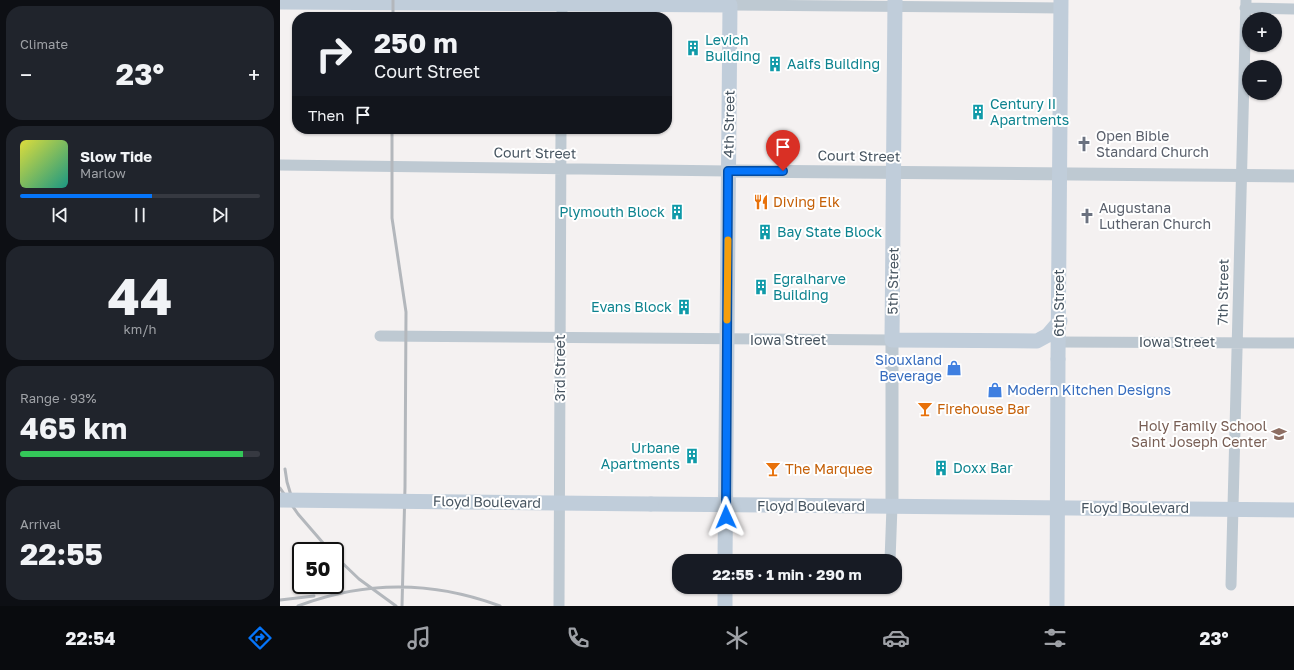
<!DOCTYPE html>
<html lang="en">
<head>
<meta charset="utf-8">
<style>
  :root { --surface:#171b24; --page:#20242c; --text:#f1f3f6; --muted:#9ea1a6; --line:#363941; --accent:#0575fa }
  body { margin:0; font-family:"Golos Text",sans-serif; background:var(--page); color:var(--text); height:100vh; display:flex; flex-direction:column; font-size:15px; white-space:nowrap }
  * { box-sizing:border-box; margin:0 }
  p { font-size:13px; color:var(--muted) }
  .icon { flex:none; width:22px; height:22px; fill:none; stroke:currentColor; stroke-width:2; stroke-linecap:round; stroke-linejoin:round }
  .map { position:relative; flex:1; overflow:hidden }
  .drawer { display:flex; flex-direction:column; gap:6px; padding:6px; background:#0d0f14; width:280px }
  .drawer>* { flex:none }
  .hud { position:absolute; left:12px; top:12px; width:380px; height:122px; border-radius:16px; box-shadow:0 1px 3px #0004; background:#171b24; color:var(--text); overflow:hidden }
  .tools { position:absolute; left:962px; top:12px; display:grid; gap:8px }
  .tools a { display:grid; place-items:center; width:40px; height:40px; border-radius:50%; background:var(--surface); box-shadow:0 1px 3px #0004; font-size:20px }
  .speed { position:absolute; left:12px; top:542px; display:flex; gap:8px; font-size:20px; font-weight:700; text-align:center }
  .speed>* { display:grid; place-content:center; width:52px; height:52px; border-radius:50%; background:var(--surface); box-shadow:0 1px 3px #0004; line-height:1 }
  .speed .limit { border:2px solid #111; border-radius:6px; background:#fff; color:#111 }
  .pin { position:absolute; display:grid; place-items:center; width:34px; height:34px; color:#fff; margin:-41px -17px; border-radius:50% 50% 50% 0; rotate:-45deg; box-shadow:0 0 4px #0007 }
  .pin .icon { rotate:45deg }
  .me { position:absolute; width:44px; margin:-22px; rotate:359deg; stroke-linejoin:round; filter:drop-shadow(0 0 3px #0008) }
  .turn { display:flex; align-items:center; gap:14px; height:84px; padding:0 16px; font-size:18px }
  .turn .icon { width:52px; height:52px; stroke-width:2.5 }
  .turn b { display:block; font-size:28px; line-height:34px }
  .then { display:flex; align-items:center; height:38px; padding:0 16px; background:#0003; gap:8px; font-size:15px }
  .big { font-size:30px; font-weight:700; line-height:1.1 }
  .drawer .tile { flex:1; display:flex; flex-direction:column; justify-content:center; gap:6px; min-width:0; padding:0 14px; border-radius:16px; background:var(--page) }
  .drawer .dial { align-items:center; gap:0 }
  .dial b { font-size:52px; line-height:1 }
  .song { display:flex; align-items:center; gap:12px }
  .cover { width:48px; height:48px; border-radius:6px; background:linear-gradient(135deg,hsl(60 70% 55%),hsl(170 70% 35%)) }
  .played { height:4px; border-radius:2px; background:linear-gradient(90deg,var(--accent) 55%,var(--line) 55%) }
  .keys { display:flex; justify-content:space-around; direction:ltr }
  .heat { display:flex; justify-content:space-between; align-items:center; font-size:22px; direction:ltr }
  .charge { height:6px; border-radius:3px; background:linear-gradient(90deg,#34c759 93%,var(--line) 0) }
  .trip { position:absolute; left:392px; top:554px; width:230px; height:40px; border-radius:16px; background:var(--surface); box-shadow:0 1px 3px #0004; font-weight:700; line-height:40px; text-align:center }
  .tab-bar { display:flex; height:64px; justify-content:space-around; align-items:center; background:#090b0e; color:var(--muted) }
  .tab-bar .icon { width:28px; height:28px }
  .tab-bar .current { color:var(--accent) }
  .tab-bar b { font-size:18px; color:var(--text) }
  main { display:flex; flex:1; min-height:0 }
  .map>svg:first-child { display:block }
</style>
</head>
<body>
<main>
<section class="drawer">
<div class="tile"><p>Climate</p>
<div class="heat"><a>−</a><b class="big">23°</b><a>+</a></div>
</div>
<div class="tile">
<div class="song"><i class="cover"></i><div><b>Slow Tide</b><p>Marlow</p></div></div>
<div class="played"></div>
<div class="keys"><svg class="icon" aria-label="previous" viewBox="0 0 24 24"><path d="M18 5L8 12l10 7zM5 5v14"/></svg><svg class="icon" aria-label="pause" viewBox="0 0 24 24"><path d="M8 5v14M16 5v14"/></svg><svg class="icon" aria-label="next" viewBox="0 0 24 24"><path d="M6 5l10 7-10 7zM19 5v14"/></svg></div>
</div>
<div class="tile dial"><b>44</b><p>km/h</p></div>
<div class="tile"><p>Range · 93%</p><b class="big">465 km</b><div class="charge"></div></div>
<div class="tile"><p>Arrival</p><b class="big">22:55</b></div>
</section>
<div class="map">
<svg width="1014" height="606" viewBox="0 0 1014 606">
  <rect width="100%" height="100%" fill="#f4f1f1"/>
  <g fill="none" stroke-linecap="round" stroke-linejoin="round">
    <path stroke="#bec9d2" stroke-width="11" d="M449,0L450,5L781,8
      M965,8L1014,9
      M282,17V5
      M0,165L448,171
      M100,336L612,340
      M779,342L1014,343
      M610,561L612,506
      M951,585L966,0
      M279,606L281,129"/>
    <path stroke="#bec9d2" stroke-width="13" d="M448,171L1014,176
      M612,506V340"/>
    <path stroke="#c0cdda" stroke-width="15" d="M615,0L612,340L757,341L768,335L780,321
      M0,2L450,5L445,561
      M778,359L781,0
      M371,504L1014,510
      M445,606V587"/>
    <path stroke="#b3b7bc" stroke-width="3" d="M113,17V0
      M112,129V218L126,312L125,487L122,606
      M5,469L7,482L13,502
      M0,488L18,514L50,551
      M55,556L79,579L116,606
      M0,600L34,596
      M18,606C84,581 153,581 220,606"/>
    <path stroke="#c0cdda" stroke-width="15" d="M0,500L371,504
      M777,606L778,359"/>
  </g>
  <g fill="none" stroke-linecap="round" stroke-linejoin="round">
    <g stroke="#034ca2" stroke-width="10">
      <path id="route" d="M446,517L448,171H503"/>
    </g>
    <use href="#route" stroke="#0575fa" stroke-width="7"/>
    <path stroke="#f59e0b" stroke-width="7" d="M447,320L448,240"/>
  </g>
  <defs>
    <g id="building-bare" transform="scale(1.2)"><path d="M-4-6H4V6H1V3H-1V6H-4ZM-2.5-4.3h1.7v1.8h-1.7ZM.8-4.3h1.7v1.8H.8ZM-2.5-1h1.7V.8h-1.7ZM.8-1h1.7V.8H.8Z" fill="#0f9aa8" stroke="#fff" stroke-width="2.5" paint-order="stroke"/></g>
    <g id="church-bare" transform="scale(1.2)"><path d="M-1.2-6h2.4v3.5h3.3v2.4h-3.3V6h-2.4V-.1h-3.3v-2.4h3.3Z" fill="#6b7280" stroke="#fff" stroke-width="2.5" paint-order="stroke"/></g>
    <g id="restaurant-bare" transform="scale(1.2)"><path d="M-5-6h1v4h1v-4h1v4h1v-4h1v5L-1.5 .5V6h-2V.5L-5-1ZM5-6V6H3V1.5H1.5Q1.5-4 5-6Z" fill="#e8710a" stroke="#fff" stroke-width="2.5" paint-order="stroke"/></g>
    <g id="shop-bare" transform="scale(1.2)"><path d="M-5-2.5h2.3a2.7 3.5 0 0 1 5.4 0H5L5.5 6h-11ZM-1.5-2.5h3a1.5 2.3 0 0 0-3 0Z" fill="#3f7fe0" stroke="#fff" stroke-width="2.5" paint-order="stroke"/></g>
    <g id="bar-bare" transform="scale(1.2)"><path d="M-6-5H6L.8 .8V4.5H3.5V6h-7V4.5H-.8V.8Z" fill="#e8710a" stroke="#fff" stroke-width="2.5" paint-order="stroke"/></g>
    <g id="school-bare" transform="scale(1.2)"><path d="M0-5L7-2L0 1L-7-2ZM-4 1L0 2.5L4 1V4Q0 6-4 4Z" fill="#8d6e63" stroke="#fff" stroke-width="2.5" paint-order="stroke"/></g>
  </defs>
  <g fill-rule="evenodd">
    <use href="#building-bare" x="413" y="48"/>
    <use href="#building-bare" x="495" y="64"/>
    <use href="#building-bare" x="698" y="112"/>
    <use href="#church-bare" x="804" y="144"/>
    <use href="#restaurant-bare" x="481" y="202"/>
    <use href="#building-bare" x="397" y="212"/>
    <use href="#church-bare" x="807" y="216"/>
    <use href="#building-bare" x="485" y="232"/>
    <use href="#building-bare" x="481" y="287"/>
    <use href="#building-bare" x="404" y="307"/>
    <use href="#shop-bare" x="674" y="368"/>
    <use href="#shop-bare" x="715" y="390"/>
    <use href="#bar-bare" x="645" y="409"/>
    <use href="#school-bare" x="999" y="434"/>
    <use href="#building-bare" x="412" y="456"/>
    <use href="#building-bare" x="661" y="468"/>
    <use href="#bar-bare" x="493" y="469"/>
  </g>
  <g text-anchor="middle" stroke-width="4" stroke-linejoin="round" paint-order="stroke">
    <g font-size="14" fill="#0d838f" stroke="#fff" text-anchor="start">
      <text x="425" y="45">Levich<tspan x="425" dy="16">Building</tspan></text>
      <text x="507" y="69">Aalfs Building</text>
      <text x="710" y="109">Century II<tspan x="710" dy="16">Apartments</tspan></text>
      <text x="385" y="217" text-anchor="end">Plymouth Block</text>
      <text x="497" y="237">Bay State Block</text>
      <text x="493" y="284">Egralharve<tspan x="493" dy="16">Building</tspan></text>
      <text x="392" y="312" text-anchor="end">Evans Block</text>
      <text x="400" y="453" text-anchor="end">Urbane<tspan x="400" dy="16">Apartments</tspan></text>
      <text x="673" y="473">Doxx Bar</text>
    </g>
    <g font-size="14" fill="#475561" stroke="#fff">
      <text transform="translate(449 124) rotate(-89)" y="5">4th Street</text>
      <text transform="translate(255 153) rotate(1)" y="5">Court Street</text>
      <text transform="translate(579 156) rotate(1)" y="5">Court Street</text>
      <text transform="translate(613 281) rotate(-89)" y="5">5th Street</text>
      <text transform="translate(943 292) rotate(-89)" y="5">7th Street</text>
      <text transform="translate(779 303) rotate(-90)" y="5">6th Street</text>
      <text x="508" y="345">Iowa Street</text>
      <text x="897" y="347">Iowa Street</text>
      <text transform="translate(280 368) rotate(-90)" y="5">3rd Street</text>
      <text transform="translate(207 502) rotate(1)" y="5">Floyd Boulevard</text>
      <text x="531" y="511">Floyd Boulevard</text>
      <text x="855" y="513">Floyd Boulevard</text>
    </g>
    <g font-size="14" fill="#5b616d" stroke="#fff" text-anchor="start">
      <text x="816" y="141">Open Bible<tspan x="816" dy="16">Standard Church</tspan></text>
      <text x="819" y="213">Augustana<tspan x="819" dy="16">Lutheran Church</tspan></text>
    </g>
    <g font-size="14" fill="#c56008" stroke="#fff" text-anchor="start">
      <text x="493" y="207">Diving Elk</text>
      <text x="657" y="414">Firehouse Bar</text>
      <text x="505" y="474">The Marquee</text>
    </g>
    <g font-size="14" fill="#366cbe" stroke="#fff" text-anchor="end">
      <text x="662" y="365">Siouxland<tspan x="662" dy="16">Beverage</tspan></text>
      <text x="727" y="395" text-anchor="start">Modern Kitchen Designs</text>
    </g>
    <g font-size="14" fill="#785e54" stroke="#fff" text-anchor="end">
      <text x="987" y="431">Holy Family School<tspan x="987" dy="16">Saint Joseph Center</tspan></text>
    </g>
  </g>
</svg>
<div class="tools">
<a>+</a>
<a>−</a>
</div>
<div class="speed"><div class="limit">50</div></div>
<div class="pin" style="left:503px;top:171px;background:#d93025"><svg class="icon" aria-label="arrive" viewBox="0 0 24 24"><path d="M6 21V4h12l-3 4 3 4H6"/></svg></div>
<svg class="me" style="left:446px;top:517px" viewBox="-20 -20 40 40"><path d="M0-17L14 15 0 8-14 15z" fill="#0575fa" stroke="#fff" stroke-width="4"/></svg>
<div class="trip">22:55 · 1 min · 290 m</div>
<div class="hud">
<div class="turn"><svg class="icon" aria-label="right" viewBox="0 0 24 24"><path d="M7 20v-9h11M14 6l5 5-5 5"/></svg><div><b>250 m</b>Court Street</div></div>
<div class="then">Then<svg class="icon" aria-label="arrive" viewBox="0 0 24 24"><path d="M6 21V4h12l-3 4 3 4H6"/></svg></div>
</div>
</div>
</main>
<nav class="tab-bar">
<b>22:54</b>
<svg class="icon current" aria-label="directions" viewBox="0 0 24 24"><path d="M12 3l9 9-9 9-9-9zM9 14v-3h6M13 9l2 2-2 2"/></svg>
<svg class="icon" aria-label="music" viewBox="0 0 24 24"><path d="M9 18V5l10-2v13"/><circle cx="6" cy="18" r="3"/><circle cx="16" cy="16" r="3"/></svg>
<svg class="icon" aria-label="phone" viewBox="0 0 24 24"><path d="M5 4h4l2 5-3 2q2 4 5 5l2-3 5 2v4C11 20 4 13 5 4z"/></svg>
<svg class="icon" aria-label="climate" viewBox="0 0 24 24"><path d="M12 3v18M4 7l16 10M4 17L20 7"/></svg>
<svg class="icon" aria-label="car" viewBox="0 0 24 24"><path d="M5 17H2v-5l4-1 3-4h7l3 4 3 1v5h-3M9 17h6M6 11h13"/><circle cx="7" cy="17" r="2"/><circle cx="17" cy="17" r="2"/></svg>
<svg class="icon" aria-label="filters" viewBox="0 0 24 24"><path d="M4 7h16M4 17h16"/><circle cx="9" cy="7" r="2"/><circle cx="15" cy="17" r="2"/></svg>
<b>23°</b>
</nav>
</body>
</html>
